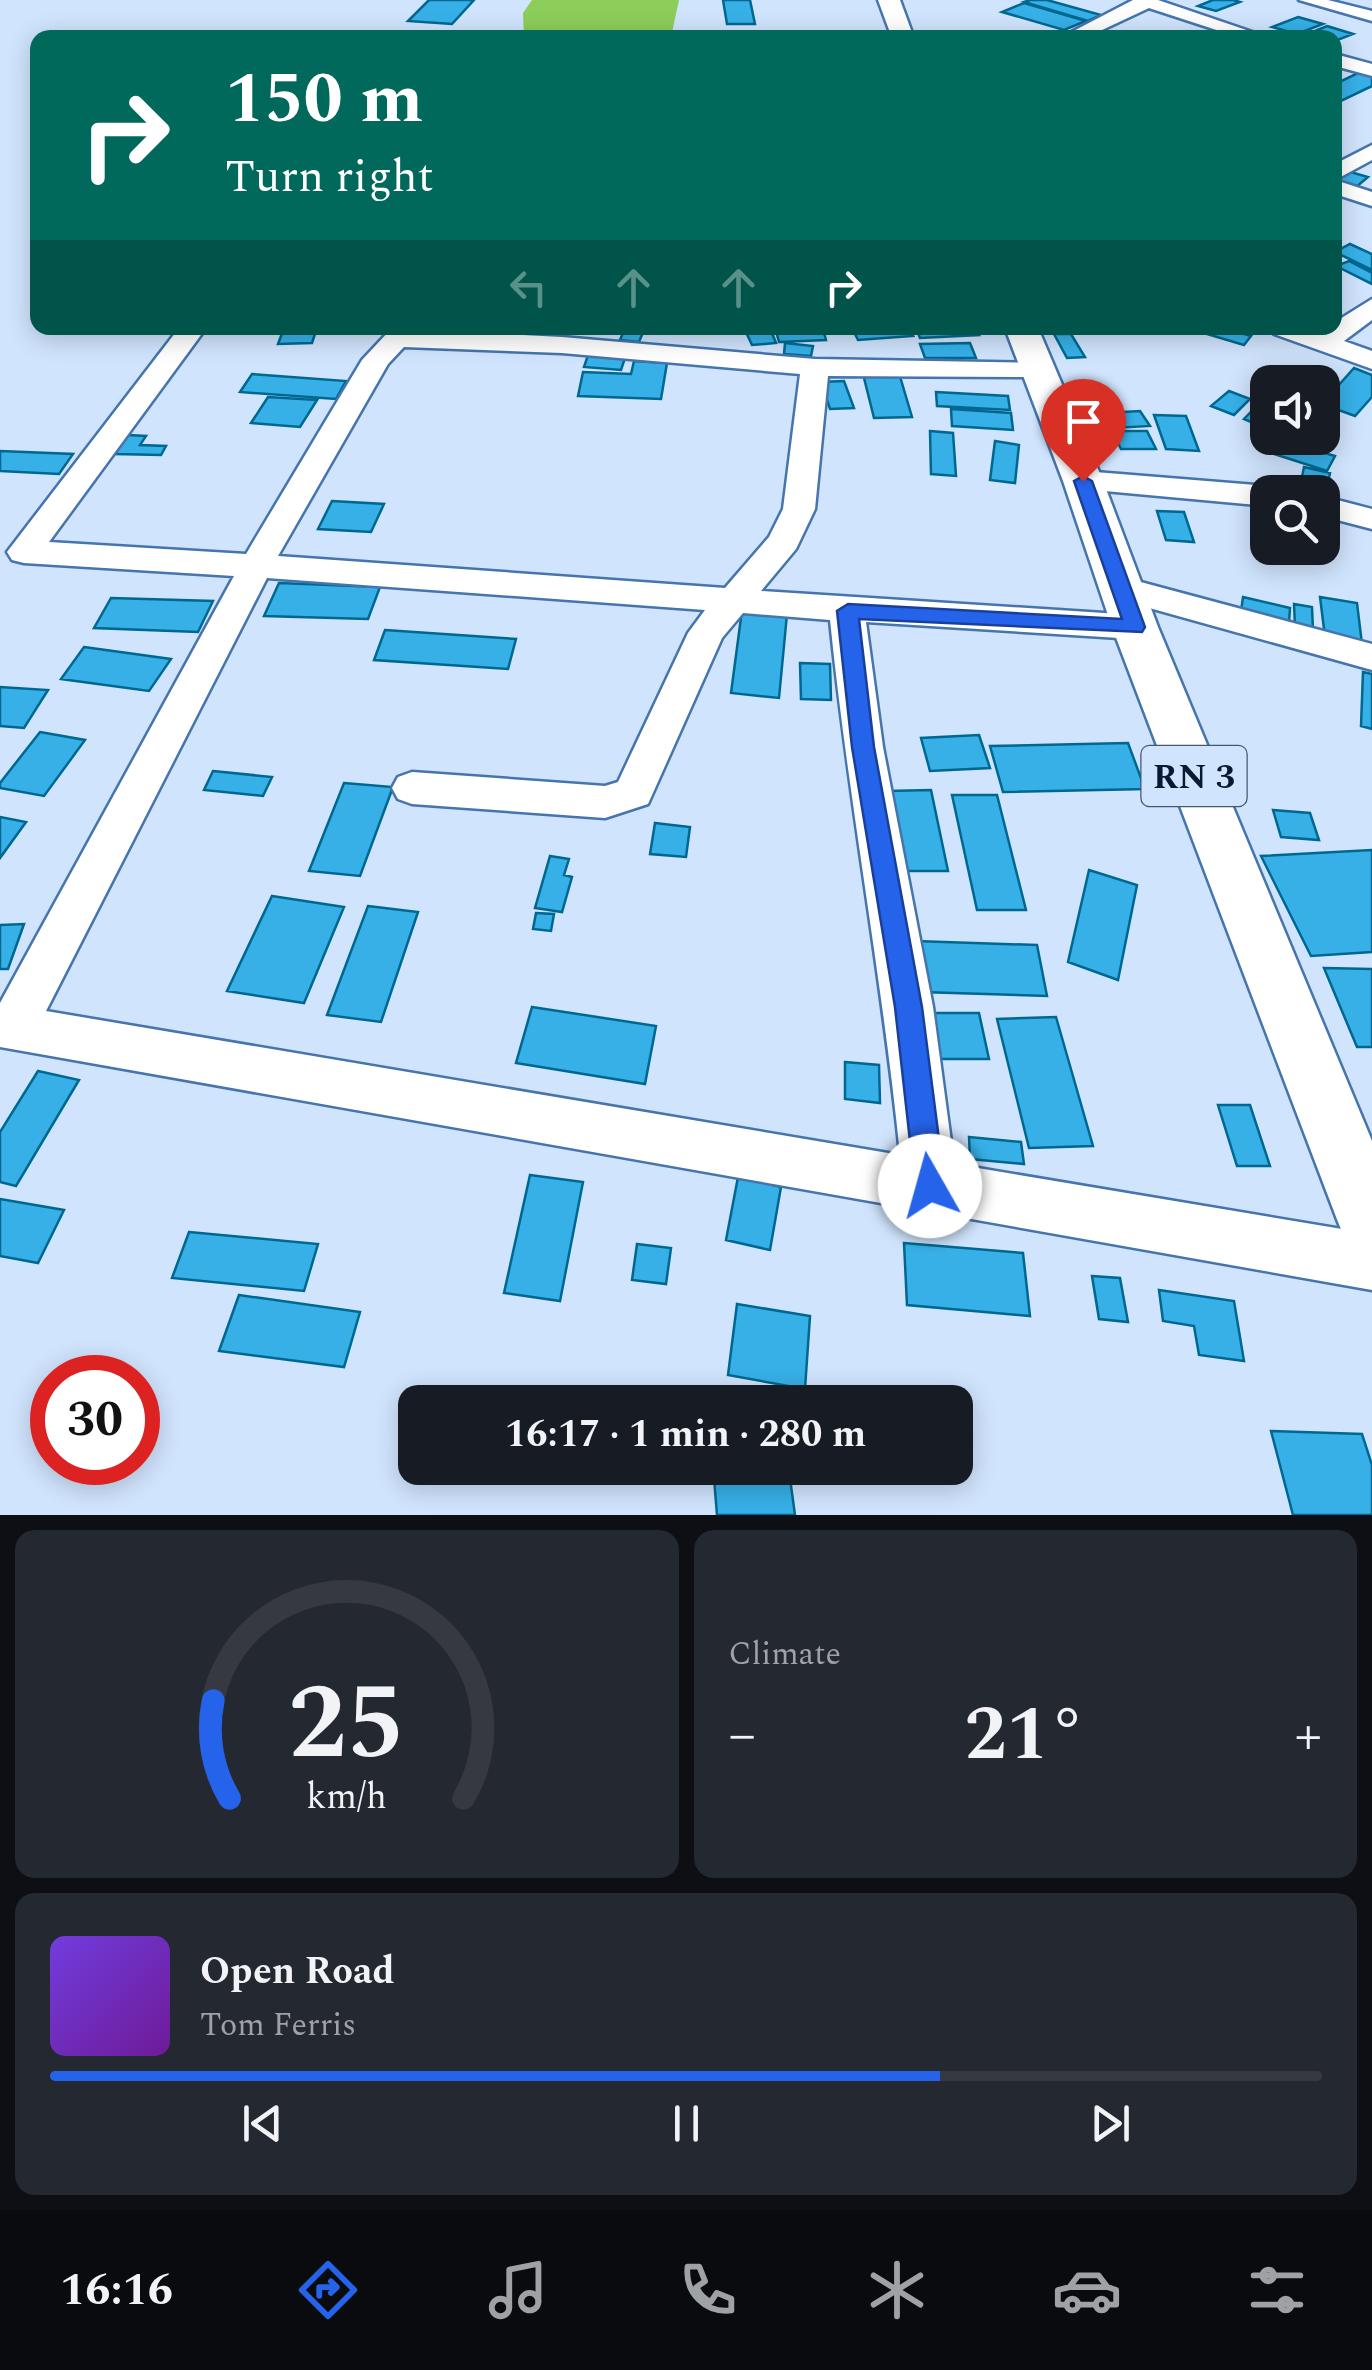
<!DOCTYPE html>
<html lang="en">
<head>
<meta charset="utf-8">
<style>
  :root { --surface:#171b24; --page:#242831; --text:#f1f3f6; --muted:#9ea1a6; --line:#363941; --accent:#2563eb }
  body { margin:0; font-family:Spectral,serif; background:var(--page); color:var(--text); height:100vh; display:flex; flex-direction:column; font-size:38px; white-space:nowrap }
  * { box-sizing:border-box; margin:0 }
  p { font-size:32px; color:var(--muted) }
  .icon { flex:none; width:55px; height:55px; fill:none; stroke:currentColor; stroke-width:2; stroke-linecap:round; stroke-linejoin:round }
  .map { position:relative; height:1515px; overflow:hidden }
  .side { display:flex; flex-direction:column; gap:15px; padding:15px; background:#0d0f14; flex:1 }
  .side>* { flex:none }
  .banner { position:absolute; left:30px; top:30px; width:1312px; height:305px; border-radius:20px; box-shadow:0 5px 25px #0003; background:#00695c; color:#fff; overflow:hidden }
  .controls { position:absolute; left:1250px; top:365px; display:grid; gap:20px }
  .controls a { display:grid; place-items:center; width:90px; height:90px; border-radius:20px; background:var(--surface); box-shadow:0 5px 25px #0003; font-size:50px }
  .speed { position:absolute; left:30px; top:1355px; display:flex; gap:20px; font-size:50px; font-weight:700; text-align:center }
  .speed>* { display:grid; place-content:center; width:130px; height:130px; border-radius:50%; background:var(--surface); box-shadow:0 5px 25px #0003; line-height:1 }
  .speed .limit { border:15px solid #d22; background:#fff; color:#111 }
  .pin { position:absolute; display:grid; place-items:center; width:85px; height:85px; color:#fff; margin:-102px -42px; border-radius:50% 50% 50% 0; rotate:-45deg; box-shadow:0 0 10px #0007 }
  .pin .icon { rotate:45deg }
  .me { position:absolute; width:110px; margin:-55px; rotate:353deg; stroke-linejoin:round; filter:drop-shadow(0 0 8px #0008) }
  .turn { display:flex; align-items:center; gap:35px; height:210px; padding:0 30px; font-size:45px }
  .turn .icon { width:130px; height:130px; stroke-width:2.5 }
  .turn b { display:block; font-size:70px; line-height:85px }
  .lanes { display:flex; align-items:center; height:95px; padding:0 30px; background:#0003; justify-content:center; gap:50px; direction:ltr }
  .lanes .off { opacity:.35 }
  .big { font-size:75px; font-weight:700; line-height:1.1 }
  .side .tile { flex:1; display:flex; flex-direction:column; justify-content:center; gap:15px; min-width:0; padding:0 35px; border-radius:20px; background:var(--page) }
  .side .dial { align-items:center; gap:0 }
  .dial svg { height:260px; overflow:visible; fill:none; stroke:var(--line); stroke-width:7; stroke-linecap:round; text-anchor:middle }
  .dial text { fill:var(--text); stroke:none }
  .song { display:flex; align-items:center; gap:30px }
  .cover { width:120px; height:120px; border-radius:15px; background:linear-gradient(135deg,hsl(260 70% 55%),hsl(280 70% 35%)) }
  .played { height:10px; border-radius:5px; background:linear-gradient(90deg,var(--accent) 70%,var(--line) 70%) }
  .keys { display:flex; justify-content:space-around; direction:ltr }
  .heat { display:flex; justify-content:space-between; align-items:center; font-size:55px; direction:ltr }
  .side .tiles { flex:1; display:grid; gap:15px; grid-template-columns:1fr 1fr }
  .tile:last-child { grid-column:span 2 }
  .trip { position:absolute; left:398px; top:1385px; width:575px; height:100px; border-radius:20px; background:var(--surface); box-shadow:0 5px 25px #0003; font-weight:700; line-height:100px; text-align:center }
  .menu { display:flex; height:160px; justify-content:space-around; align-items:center; background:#090b0e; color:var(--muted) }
  .menu .icon { width:70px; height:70px }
  .menu .current { color:var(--accent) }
  .menu b { font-size:45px; color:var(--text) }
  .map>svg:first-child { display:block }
</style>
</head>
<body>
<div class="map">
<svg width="1372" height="1515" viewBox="0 0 1372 1515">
  <rect width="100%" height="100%" fill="#d0e4fd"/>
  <path fill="#8dcd5a" d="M532,0H679L671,37H524L523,13Z"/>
  <path fill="#37b0e8" stroke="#006890" stroke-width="2.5" d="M429,0H474L452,24L408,21Z
    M723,0H750L755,24H727Z
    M1030,0H1047L1101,15L1088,21L1024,2Z
    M1213,0H1233L1240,2L1216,11L1198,6Z
    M1024,3L1086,21L1064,30L1002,12Z
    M1298,17L1323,24L1297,34L1272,27Z
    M1327,26L1353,34L1335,41V38L1300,37Z
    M1360,72L1372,75V86L1341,101L1335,99V84Z
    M1347,171L1368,177L1355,188L1335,183Z
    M1350,244L1372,254V270L1335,252Z
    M1349,261L1372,273V284L1336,266Z
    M284,328H317L312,343L278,344Z
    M625,328L644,330L639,342L620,340Z
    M744,328H770L776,343L752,345Z
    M852,328H908L913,336L858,340Z
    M916,328H975L979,335L920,338Z
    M1204,328H1224L1251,336L1244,345L1200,332Z
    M823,329L826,340L779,342L776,331Z
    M1054,334H1071L1085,357L1067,358Z
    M785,343L813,346L811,356L784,354Z
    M970,343L976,358H925L920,344Z
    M588,355L625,358L621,370L584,367Z
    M634,361L667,363L661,399L578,396L583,372L631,374Z
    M1354,368L1372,375V397L1355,416L1322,404Z
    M899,373L912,417L874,418L863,374Z
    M252,374L346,381L336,399L240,392Z
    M844,381L854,408L830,409L821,382Z
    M1229,391L1250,399L1234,415L1211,406Z
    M936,392L1008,396L1010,410L937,406Z
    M1268,394V429L1244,419Z
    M268,397L317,400L300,427L251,423Z
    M951,409L1011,413L1013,430L952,426Z
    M1140,411L1150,426L1097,429L1088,414Z
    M1154,415L1186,416L1199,451L1166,449Z
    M930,431L953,433L956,476L931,474Z
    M1112,431H1147L1156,449H1121Z
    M127,435L146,436L140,445L166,446L161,455L115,454Z
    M1272,438H1274L1335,456L1327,471L1265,451Z
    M995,441L1019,445L1015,483L990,480Z
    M0,451L73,454L59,474L0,471Z
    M1304,467L1330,473L1325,498L1322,492H1299Z
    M332,501L384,504L371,532L318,529Z
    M1157,511L1184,512L1194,542L1166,540Z
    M279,583L380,587L368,619L264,616Z
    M1243,597L1290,608L1289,623L1241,611Z
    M1320,597L1357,603L1362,644L1325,637Z
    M111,598L213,601L198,632L94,628Z
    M1294,604L1312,607L1313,630L1295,627Z
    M742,610L787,614L779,698L731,693Z
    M385,630L516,639L508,669L374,660Z
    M84,647L171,659L149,691L61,679Z
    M800,663L830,664L831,700L801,699Z
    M1363,672L1372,674V729L1361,726Z
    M0,687L48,690L24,728L0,726Z
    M40,732L85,740L44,796L0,788V783Z
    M979,735L990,768L930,771L921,738Z
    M1128,743L1145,789L1003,792L990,746Z
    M213,771L272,777L263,796L204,790Z
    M344,783L393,787L360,876L309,871Z
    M931,790L948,871H902L888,791Z
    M952,795H997L1026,910H977Z
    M1273,810L1310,813L1319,840L1281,837Z
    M0,817L26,822L0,858Z
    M655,823L690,827L686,857L650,854Z
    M1372,850V952L1311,956L1261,856Z
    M550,856L569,859L564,875L572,877L562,912L535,908Z
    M1089,870L1137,885L1118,980L1068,962Z
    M272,896L344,907L304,1003L227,991Z
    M368,906L418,912L381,1022L327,1015Z
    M536,913L554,914L551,931L533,929Z
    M24,924L8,969H0V925Z
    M915,941L1037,945L1047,996L921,992Z
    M1324,968L1372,969V1047H1357Z
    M532,1007L656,1026L645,1084L516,1063Z
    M927,1013H979L989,1059H935Z
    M1056,1017L1093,1146L1029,1148L997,1019Z
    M845,1062L879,1065L880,1103L845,1099Z
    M38,1071L79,1080L16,1186L0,1182V1132Z
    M1218,1105H1250L1270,1166H1237Z
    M969,1137L1021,1142L1024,1164L970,1159Z
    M530,1175L583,1182L560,1301L504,1293Z
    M738,1177L781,1187L770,1250L726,1240Z
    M0,1199L64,1210L38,1263L0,1256Z
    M189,1232L318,1244L304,1291L172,1278Z
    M904,1243L1023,1253L1030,1316L907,1305Z
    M637,1244L671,1248L666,1284L632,1280Z
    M1092,1276L1120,1278L1128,1322L1099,1319Z
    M1159,1290L1234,1301L1244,1361L1199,1355L1194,1326L1163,1321Z
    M239,1295L360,1312L344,1367L219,1351Z
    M737,1304L810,1316L805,1389L728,1375Z
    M1271,1431L1362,1434L1372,1465V1515H1293Z
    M789,1471L795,1515H717L714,1478Z"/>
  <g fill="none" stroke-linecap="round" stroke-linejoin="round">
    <g stroke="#4575ac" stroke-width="5">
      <path id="minor" d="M1133,0H1158L1270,38H1241L1149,8L1085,38H1060Z
        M1299,0H1328L1372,11V21Z
        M1335,54L1372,64V76L1335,66Z
        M1372,145V160L1335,180V164Z
        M1335,180L1372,192V206L1335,194Z
        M1372,299V320L1344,341L1372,351V369L1274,334L1271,328H1308L1321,333L1335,328V322Z
        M179,328H206L49,542L246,554L362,360L392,328L562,337L815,359L1048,363L1052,369L1048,375L1038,377L828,376L815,509L796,549L761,591L1135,615L1148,618L1153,627L1148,636L1135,639L866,622L883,747L933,1007L954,1164L1372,1234V1290L0,1047V1003L234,576L24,563L12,560L7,552ZM404,347L562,353L800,374L783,509L769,537L725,588L278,556L388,364ZM267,578L705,610L688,633L618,782L605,786L412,772L398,777L392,788L398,799L412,804L605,818L648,804L722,638L743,613L830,620C848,799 882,975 900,1155L46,1011Z
        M1083,471L1268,486L1282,492H1268V506L1072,488L1067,481L1072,474Z
        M1322,496L1372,509V529L1322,516Z
        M1122,577L1372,644V670L1110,597L1105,589L1110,581Z"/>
    </g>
    <g stroke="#4575ac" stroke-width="5">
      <path id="major" d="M878,0H900L914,38H892Z
        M1005,328H1038L1103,481L1158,627L1372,1141V1256L1348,1246L1338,1222L1112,627L1063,481Z"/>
    </g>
    <use href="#minor" fill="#fff" fill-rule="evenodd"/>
    <use href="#major" fill="#fff" fill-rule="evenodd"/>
  </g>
  <path fill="#2563eb" stroke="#184099" stroke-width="2.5" d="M1083,476L1092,481L1145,627L1142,632L859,619L874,747L922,1007L945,1186L941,1197L930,1201L920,1197L915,1186L895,1007L852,747L837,611L848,604L1122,619L1074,481Z"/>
  <g text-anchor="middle" stroke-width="10" stroke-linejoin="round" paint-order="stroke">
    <rect fill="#d0e4fd" stroke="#43576e" stroke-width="2.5" x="1141.5" y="746" width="105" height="60" rx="8"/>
    <g font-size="35" font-weight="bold" fill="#071a30">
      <text x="1194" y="788">RN 3</text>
    </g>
  </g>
</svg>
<div class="controls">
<a><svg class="icon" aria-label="sound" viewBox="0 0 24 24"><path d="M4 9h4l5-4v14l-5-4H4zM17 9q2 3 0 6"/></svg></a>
<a><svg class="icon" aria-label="search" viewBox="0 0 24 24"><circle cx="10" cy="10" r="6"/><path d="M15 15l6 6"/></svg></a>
</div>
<div class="speed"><div class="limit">30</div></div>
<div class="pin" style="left:1083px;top:481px;background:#d93025"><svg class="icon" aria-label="arrive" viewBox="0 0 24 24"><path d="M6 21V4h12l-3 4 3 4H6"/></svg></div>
<svg class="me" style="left:930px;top:1186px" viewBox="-20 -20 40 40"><circle r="19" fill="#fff"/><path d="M0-13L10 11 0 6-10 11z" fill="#2563eb"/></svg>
<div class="trip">16:17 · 1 min · 280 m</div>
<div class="banner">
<div class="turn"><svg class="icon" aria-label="right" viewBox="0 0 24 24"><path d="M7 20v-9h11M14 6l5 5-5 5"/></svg><div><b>150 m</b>Turn right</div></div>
<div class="lanes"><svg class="icon off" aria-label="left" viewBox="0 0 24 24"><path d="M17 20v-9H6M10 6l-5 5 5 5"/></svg><svg class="icon off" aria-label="ahead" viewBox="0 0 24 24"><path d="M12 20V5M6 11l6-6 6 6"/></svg><svg class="icon off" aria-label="ahead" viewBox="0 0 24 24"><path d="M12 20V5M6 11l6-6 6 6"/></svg><svg class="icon" aria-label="right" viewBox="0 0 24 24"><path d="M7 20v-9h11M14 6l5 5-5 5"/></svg></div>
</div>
</div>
<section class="side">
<div class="tiles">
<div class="tile dial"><svg viewBox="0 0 100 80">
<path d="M14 69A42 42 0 1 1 86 69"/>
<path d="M14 69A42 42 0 0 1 9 39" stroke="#2563eb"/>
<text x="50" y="56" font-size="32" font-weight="700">25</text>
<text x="50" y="72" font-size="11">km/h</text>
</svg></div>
<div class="tile"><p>Climate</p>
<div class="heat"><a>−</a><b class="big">21°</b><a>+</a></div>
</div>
<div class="tile">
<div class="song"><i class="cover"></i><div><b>Open Road</b><p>Tom Ferris</p></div></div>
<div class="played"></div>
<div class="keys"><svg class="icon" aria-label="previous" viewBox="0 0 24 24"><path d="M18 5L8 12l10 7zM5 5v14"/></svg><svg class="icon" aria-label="pause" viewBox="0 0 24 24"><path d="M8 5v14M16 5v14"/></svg><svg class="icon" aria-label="next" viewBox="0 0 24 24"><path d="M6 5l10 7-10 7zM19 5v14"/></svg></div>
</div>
</div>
</section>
<nav class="menu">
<b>16:16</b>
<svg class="icon current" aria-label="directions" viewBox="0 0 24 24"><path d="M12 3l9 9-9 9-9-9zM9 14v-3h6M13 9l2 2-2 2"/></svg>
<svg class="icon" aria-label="music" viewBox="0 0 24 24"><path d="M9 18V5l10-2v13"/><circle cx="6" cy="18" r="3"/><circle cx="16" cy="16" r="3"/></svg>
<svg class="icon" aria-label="phone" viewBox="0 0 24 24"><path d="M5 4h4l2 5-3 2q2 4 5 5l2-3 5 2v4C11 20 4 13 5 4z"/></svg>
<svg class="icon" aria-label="climate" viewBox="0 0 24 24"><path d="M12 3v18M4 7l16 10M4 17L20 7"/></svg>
<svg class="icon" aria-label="car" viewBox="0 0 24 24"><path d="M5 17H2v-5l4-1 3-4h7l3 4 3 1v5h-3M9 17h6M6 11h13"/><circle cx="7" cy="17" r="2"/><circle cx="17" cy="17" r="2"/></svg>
<svg class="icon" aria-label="filters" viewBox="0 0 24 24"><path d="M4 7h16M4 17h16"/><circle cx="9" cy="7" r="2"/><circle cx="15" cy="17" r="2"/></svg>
</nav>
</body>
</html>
